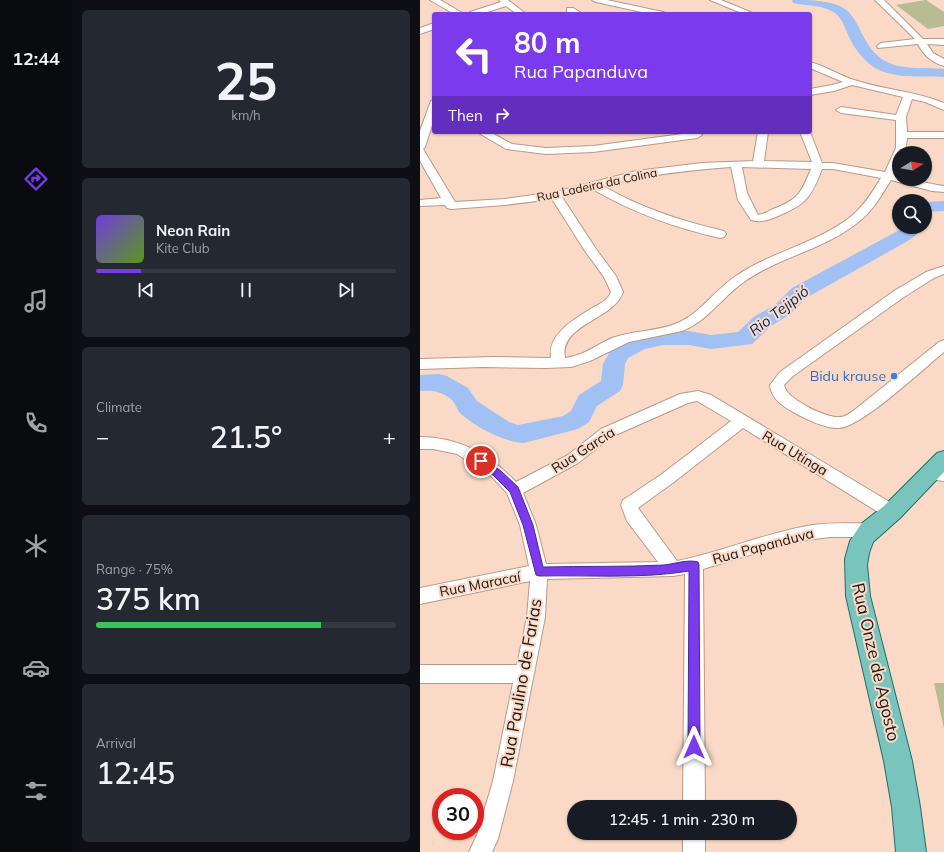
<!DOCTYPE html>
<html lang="en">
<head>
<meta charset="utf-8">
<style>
  :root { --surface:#171b24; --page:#242831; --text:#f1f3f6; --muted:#9ea1a6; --line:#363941; --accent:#7c3aed }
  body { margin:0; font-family:Mulish,sans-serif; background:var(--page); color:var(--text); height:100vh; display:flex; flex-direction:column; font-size:15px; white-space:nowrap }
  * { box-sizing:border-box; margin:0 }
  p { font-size:13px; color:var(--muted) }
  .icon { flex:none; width:22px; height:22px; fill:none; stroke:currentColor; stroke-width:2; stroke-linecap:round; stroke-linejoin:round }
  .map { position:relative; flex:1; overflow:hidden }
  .sheet { display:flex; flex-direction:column; gap:10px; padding:10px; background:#0d0f14; width:348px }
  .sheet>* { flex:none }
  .top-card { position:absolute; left:12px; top:12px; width:380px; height:122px; border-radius:4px; box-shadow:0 1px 3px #0004; background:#7c3aed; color:#fff; overflow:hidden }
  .needle { width:26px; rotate:79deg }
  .controls { position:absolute; left:472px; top:146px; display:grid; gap:8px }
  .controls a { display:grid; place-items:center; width:40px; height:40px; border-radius:50%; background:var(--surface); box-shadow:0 1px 3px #0004; font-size:20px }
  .speed { position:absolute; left:12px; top:788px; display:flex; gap:8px; font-size:20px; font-weight:700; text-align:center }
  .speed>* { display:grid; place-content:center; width:52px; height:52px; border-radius:50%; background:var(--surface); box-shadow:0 1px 3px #0004; line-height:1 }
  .speed .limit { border:6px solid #d22; background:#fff; color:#111 }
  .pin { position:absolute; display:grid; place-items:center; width:34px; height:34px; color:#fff; margin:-17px; border:2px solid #fff; border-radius:50%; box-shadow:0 1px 4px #0007 }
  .me { position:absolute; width:44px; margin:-22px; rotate:0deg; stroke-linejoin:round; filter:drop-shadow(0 0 3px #0008) }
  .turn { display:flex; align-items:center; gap:14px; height:84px; padding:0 16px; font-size:18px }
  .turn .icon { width:52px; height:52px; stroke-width:2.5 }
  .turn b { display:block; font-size:28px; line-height:34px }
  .then { display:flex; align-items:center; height:38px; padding:0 16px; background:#0003; gap:8px; font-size:15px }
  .big { font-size:30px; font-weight:600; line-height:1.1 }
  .sheet .widget { flex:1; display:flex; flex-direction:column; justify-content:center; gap:6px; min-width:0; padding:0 14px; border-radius:6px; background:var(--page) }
  .sheet .dial { align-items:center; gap:0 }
  .dial b { font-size:52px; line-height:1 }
  .song { display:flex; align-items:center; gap:12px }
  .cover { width:48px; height:48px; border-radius:6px; background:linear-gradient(135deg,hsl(260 70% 55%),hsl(90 70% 35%)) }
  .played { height:4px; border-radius:2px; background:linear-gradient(90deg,var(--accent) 15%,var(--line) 15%) }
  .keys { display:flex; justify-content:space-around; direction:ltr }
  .heat { display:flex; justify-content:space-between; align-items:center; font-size:22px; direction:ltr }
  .charge { height:6px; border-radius:3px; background:linear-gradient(90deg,#34c759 75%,var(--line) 0) }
  .trip { position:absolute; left:147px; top:800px; width:230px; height:40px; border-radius:20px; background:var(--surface); box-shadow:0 1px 3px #0004; font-weight:600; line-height:40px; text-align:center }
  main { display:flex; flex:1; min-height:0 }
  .menu { display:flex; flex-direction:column; width:72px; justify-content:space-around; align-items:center; background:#090b0e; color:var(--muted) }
  .menu .icon { width:28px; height:28px }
  .menu .active { color:var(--accent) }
  .menu b { font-size:18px; color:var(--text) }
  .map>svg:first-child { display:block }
</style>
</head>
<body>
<main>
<nav class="menu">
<b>12:44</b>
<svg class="icon active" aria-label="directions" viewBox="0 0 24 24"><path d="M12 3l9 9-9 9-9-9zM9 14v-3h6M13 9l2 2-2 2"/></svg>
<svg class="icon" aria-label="music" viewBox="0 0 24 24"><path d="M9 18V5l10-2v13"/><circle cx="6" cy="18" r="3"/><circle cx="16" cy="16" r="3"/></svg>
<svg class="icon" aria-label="phone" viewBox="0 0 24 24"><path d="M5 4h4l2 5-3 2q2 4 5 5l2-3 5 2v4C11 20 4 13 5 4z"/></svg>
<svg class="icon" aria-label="climate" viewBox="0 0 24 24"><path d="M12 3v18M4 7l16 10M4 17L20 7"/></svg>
<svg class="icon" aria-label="car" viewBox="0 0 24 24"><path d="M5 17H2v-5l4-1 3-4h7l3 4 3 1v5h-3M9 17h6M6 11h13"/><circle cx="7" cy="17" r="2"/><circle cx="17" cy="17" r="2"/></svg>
<svg class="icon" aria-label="filters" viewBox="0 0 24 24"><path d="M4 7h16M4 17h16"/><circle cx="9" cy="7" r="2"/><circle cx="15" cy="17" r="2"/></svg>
</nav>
<section class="sheet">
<div class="widget dial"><b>25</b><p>km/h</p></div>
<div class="widget">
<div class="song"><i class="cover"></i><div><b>Neon Rain</b><p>Kite Club</p></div></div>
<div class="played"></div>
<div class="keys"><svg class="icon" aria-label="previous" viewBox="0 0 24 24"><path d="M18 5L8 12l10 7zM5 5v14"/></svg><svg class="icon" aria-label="pause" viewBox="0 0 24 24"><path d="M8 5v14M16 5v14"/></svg><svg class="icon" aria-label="next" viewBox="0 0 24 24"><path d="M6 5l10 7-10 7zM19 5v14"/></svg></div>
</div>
<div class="widget"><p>Climate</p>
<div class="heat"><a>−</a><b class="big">21.5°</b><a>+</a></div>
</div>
<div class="widget"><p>Range · 75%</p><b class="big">375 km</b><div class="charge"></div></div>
<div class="widget"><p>Arrival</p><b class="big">12:45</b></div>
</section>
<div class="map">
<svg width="524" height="852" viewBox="0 0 524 852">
  <rect width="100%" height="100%" fill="#fadac7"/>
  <path fill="#b7bc95" d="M506,0L524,12V26L508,29L476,5Z
    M514,683H524V729Z"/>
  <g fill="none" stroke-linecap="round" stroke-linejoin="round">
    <path fill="#a1c0f3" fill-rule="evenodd" d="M372,0C388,0 405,0 420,6C442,16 440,50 469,63C485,70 506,67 524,69V77C502,76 477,79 457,69C445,62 435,50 429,37C425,29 423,19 415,13C404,5 387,6 373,3Z
      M524,201V211L505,212V202Z
      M481,227H499C499,235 492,238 486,242L386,298L369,315L351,326L332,344L291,349L269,345H243L225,349L208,358L205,364L203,385L200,391L177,406L169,422L158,429L104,443C86,443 53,426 40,413C37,409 35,403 32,400C22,391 12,390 0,391V375L19,374L27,376L48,388L57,401L89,422L98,425L143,416L151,411L159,395L181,381L183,364L192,348L211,338L243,331H269L291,335L318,332L335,316L355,305L372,288L472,234L481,229Z"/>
    <g stroke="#b89988" stroke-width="2">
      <path id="minor" d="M10,0H20L44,14H34Z
        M79,0H88L106,14H97L86,6L61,14H49L50,12L81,2Z
        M172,0H187L243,12L247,14H231L176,2Z
        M290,0H301L335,14H324Z
        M455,0H464L503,39H524V45L507,44L513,53L524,59V66C513,63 503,55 498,44L458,48L457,46L461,43L495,39Z
        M147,8H153L163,14H152L147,12Z
        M14,23V29L0,34V28Z
        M390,62C405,66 419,75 434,80C464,90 495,91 524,103V110L505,102L492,99L486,117L487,132H524V138H487L485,153H479V165L474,175L479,176V179C494,179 509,184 524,186V192L512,191L471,180C462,194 454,209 442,219C408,249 360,256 324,282C302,297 288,321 262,331L209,342L170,361L151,367L126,368L63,367L0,369V359L73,357L131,358C127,334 155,319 172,308C180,304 188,300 191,292L184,277L165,251L132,199L85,205L31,209L27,208L25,205L0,206V200L21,198L0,161V131L11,101L14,100V119L5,147L3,149L35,202L85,199L135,192L216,171L282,163L333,161L338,132H348L344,161L392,162L380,132H390L402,163H413L465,172L476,148V120L421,113L416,110L421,107L476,115L483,97L432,85L414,91L390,95V89L412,85L423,82L390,68ZM311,167L318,200L331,220C341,223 349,220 358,216C387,204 391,197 402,169H413L461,178C453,191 445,204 434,214C400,243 352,251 316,276C296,289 282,311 260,322C239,332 214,330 192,338C176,345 163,356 145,358C139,324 194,320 203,292L196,276L176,249L142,197L172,189C212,212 255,228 300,238L304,237L306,234L304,231C261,221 221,208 183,186C225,175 268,170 311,167ZM322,167L391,169C381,193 379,199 353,209C349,211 344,214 338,215L327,193Z
        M57,132H70L92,144L126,148L173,146L277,132L282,135L277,138L173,152L126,154L86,149Z
        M524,266V274L514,278L484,297L373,376L364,385C366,399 407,419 420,417C426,417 432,412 437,408L519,342L524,340V352C504,368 440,429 418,428C404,428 388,420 375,413C364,407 351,399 350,385L360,372L474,291L506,272Z
        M278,391L291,395L478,507L480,512L478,517L472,519L466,517L323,428L254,482L218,508L257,561C301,552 343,534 387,526C407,522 428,524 448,523L454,525L456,530L454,535L448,537H410L387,540L353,548L283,569L285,807H263L265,574L253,576L127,579L125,617L93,781L78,839L72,852H49L57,835L73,781L93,683H0V665H97L107,617L110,581L0,604V588L109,566L100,525L87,493L72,477L37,454L13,449H0V437C39,437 69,454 96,482L148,455L181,429L260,394ZM277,401L311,421L242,474L203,500L201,505L207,521L238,562L126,564L116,525L103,493L158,463L191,437L268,403Z
        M507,468L524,469V481L501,478L499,474L501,470Z
        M263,833H285V852H263Z"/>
    </g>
    <g stroke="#206e64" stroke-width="2">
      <path id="major" d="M524,451V472L480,518L453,542L449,553L447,565L450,596L492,761L500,807L506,852H476L472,807L464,761L426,596L425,559L430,541L441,524L464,506L517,453Z"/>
    </g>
    <use href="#minor" fill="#fff" fill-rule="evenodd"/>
    <use href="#major" fill="#79c5bd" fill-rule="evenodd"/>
  </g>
  <path fill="#7c3aed" stroke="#51269a" d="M61,457L81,471L98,487L113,525L123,567C164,566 204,567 244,565C254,564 268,559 278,562L279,565L280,747L279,751L274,753L270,751L268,747L269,571C223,579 167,575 119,576L116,575L103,525L90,492L74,476L58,463L56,461L58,458Z"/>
  <circle fill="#3f7fe0" stroke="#fadac7" stroke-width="1.5" cx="474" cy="376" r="4"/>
  <g text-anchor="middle" stroke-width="4" stroke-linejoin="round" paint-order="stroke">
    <g font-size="12" fill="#21160f" stroke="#fadac7">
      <text transform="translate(177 185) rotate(-12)" y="4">Rua Ladeira da Colina</text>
    </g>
    <g font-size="14" fill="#366cbe" stroke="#fadac7" text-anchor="end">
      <text x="466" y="381">Bidu krause</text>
    </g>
    <g font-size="14" fill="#21160f" stroke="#fadac7">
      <text transform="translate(163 450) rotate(-33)" y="5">Rua Garcia</text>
      <text transform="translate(375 453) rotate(31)" y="5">Rua Utinga</text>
      <text transform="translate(343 546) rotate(-15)" y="5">Rua Papanduva</text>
      <text transform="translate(60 584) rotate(-11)" y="5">Rua Maracaí</text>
    </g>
    <g font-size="15" font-style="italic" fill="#042861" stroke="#fadac7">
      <text transform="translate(359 311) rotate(-38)" y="5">Rio Tejipió</text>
    </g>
    <g font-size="17" fill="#21160f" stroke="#fadac7">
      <text transform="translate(456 662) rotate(77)" y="6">Rua Onze de Agosto</text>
      <text transform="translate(101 683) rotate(-80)" y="6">Rua Paulino de Farias</text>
    </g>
  </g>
</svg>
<div class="controls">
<a><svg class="needle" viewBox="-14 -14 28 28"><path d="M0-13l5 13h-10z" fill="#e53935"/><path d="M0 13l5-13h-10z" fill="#9ea1a6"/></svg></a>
<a><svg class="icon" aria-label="search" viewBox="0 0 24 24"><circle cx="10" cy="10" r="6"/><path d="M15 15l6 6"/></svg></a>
</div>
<div class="speed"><div class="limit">30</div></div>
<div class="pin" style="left:61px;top:461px;background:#d93025"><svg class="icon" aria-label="arrive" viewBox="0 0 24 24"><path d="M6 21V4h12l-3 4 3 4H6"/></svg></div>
<svg class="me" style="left:274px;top:747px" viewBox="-20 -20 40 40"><path d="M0-17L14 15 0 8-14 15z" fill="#7c3aed" stroke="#fff" stroke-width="4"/></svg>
<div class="trip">12:45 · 1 min · 230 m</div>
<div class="top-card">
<div class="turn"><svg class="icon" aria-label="left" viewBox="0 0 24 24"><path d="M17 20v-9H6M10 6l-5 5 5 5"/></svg><div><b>80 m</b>Rua Papanduva</div></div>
<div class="then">Then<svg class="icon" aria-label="right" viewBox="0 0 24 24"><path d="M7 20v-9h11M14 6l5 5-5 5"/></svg></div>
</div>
</div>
</main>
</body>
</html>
